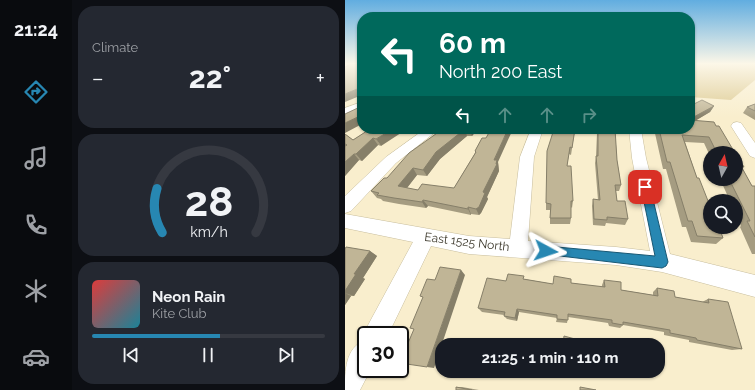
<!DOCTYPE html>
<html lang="en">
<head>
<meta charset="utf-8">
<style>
  :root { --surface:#171b24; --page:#242831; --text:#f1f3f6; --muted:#9ea1a6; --line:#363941; --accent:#2787b2 }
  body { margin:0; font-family:Raleway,sans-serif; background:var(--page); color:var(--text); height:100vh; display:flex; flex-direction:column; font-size:15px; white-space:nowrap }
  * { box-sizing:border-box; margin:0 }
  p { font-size:13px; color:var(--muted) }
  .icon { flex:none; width:22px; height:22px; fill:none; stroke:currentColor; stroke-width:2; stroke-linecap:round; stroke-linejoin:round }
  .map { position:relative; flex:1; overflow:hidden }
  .drawer { display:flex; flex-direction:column; gap:6px; padding:6px; background:#0d0f14; width:273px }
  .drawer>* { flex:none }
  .guide { position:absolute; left:12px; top:12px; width:338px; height:122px; border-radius:16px; box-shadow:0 1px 3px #0004; background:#00695c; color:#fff; overflow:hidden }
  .needle { width:26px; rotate:8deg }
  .fabs { position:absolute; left:358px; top:146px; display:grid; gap:8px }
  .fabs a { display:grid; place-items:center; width:40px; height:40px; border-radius:50%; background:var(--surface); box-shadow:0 1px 3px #0004; font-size:20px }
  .speed { position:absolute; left:12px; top:326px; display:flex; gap:8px; font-size:20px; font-weight:700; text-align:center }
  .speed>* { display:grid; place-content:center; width:52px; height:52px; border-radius:50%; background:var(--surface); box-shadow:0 1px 3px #0004; line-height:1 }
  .speed .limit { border:2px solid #111; border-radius:6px; background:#fff; color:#111 }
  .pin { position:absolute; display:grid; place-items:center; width:34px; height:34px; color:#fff; margin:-17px; border-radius:8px; box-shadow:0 2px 6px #0006 }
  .me { position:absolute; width:44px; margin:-22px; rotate:95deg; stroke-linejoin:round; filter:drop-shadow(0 0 3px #0008) }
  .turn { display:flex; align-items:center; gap:14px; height:84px; padding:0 16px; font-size:18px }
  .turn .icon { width:52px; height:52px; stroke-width:2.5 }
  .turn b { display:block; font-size:28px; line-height:34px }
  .lanes { display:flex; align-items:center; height:38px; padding:0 16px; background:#0003; justify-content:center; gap:20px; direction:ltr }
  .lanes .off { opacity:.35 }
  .big { font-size:30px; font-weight:700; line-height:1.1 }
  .drawer .card { flex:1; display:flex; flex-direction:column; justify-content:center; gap:6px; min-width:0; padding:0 14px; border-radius:16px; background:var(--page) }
  .drawer .dial { align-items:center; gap:0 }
  .dial svg { height:104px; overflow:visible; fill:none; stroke:var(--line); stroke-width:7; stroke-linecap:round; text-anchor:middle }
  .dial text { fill:var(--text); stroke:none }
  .song { display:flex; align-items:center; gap:12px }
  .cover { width:48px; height:48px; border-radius:6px; background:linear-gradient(135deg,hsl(0 70% 55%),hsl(190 70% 35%)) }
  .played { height:4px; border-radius:2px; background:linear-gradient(90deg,var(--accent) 55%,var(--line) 55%) }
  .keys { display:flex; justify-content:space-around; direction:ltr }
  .heat { display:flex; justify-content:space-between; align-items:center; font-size:22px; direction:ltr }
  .trip { position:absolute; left:90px; top:338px; width:230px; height:40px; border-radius:16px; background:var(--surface); box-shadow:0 1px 3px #0004; font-weight:700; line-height:40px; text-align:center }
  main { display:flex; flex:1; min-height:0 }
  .menu { display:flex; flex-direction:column; width:72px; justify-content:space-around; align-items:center; background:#090b0e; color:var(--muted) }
  .menu .icon { width:28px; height:28px }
  .menu .current { color:var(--accent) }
  .menu b { font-size:18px; color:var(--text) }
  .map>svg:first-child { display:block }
</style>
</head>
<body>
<main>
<nav class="menu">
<b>21:24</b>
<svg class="icon current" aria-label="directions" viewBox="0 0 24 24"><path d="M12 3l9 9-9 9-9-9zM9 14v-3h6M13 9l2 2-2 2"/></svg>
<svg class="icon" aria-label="music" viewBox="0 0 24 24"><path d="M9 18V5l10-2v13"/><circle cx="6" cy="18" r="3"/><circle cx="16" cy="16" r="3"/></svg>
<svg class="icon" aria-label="phone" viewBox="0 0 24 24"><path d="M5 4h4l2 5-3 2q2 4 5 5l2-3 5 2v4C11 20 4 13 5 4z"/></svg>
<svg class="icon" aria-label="climate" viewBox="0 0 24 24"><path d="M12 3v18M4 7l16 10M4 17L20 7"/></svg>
<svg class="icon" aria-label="car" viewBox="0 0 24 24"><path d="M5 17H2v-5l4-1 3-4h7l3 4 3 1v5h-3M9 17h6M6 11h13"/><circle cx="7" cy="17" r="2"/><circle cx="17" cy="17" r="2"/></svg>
</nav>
<section class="drawer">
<div class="card"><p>Climate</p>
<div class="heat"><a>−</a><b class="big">22°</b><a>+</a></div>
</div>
<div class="card dial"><svg viewBox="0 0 100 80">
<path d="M14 69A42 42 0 1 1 86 69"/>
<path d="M14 69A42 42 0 0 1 10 35" stroke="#2787b2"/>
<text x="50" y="56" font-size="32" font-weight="700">28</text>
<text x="50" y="72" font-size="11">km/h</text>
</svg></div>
<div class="card">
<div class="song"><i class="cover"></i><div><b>Neon Rain</b><p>Kite Club</p></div></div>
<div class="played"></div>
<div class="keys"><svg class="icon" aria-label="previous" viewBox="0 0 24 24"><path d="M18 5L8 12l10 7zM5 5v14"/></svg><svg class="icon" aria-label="pause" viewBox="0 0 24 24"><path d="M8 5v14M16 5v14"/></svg><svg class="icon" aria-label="next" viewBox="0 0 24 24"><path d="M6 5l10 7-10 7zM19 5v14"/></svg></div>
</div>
</section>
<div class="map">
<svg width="410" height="390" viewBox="0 0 410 390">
  <rect width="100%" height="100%" fill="#f9eecd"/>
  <path fill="#dcc990" d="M345,64H410V80L386,100L345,97Z"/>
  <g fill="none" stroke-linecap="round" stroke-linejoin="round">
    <g stroke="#c8be9e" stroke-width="1">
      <path id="minor" d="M17,102V109L0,115V108Z
        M392,122L396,123L410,143V158L405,156L386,126L388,123Z
        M80,129H94L51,163L6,211L0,213V196L41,157Z
        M186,129H198L189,157L183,241L271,247L305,251L287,158L284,129H296L301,158L325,254L410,275V297L317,272L271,265L124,254L86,246L43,335H21V369H26L15,390H0C0,371 0,348 20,340L18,335L22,327L68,242L0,228V214L124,236L165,239L175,157Z"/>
    </g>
    <use href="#minor" fill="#fff" fill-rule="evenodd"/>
  </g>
  <path fill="#a59c81" d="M410,104V120L398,113L402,107Z
    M345,106H369L365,112L351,120L371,126L390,153H365V156L359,143L340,142L352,178L378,238L371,244L346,242L341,227H337L321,169H318L309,129H345Z
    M25,129L36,146L33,145L17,161L14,160L0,176V134L8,140Z
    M98,129H133L127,136H122L95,159L82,176L72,175L62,188L73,190L109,188L130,153V151L137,138L153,162L154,171L142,197L143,199L136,213L134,215L126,214V215L83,206L81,208L54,204L38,201L36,199L32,198L26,191L42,178Z
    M230,129L226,155L224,154L222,166L228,201L227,208L226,207V218L225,224H205V210H201V203Z
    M253,129H270L272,160L276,185L274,191H271L272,201L283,219L280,225L261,223L260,226L248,225L247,206L248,199L253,200L250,163L251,156L252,133Z
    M391,154L399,167L397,168L407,186H410V254H407L395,227L396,226L391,214V201H385L375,179H391Z
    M0,249L25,251L32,256L18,278L20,279L9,296H6L0,305Z
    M179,279L208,284L226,283L257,287V285L259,280L276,290L308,295V292L312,288L330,297L357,302L363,299L397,349L387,350L344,342V340L319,335V332L278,325L275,328L264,326L263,323L223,317L222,323L211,322L212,318L174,312L172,321L162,319L159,316V315L137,312L133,308Z
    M111,387H117L134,390H111Z"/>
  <path fill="#867f69" d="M17,87V95L0,102V94Z
    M369,106L365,112L345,124V119Z
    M17,115V124L0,133V123Z
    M48,129H62L36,146L31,139Z
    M120,129L122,136L95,159L82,176L78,170L91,152Z
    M125,129H133L127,136L125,130Z
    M163,129H168L153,162L154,171L142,197L143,199L136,213L134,215L131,209L138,192L149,160Z
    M28,138L33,145L17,161L11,154Z
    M9,154L14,160L0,176V162Z
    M68,168L72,175L58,193L53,186Z
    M78,200L83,206L81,208L77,202Z
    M123,207L126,214V215L123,209Z
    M25,251L32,256L18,278L20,279L9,296L0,293V291L9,274Z
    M116,270L120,275L89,368L82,367Z
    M0,293L6,296L0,305Z
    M172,309L174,312L172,321L170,318Z"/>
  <path fill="#c0b596" stroke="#867f69" d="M6,64H17V87L0,94V67Z
    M357,100L369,106L345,119V106Z
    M410,104V111L402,107Z
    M17,106V115L0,123V114Z
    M345,120L369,122L371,126H374L390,153H372L364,137L337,135L352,178H354L365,206V227H374L378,238L352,236L347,221H343L325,162H322L314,129H345Z
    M25,129H48L31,139L28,138L11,154H9L0,162V146L2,145L0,144V134L8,140Z
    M98,129H120L91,152L78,170L68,168L53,186L73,190L77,184L109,188L131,152L130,151L137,138H141L146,129H163L149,160H152L151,164H152L138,192L140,193L134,207L131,209L123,207V209L78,200L77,202L49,198L32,195L34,193L26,191L39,178H42L64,153L95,131H96Z
    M209,129H230L227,148L225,147L222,166H226L228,201H226V218H205L206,204L201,203L202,151Z
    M253,129H270L272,160L276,185H270L272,201H280L283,219L262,217V220L249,219L248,199L255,200L251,156H253Z
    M391,154L399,167L396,166L407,186H410V237L402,221H405L384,179H391Z
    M1,247L25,251L9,274H11L0,291V249Z
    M95,267L116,270L82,367L55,363V362L69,329L65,328L78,297L75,296L82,279L90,280Z
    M163,274L179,276L178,279L208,284L209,276L226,279V283L260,287L259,280L276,282V290L313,296L312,288L329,291L330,297L364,303L363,299L383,302L397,349L352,340L351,338L325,333V330L278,322V325L267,323V320L223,314V320L212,319V315L172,309L170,318L159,316L160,312L133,308L142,278L161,281Z
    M219,336L230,339V345H218Z
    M111,387L127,390H111Z
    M235,387L251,390H235Z"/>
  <linearGradient id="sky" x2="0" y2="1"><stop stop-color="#61ade0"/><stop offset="0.54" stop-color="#fcf7e8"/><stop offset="1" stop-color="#fcf7e8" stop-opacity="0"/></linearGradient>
  <rect width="410" height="118" fill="url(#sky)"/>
  <path fill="#2787b2" stroke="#195874" d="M300,184L305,187L323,262L321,266L317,268L198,254L196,251L198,247L201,246L310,256L296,187Z"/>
  <g text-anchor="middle" stroke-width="3.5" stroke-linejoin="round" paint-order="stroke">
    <g font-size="12" fill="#3a3629" stroke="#fff">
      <text transform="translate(122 242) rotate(7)" y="4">East 1525 North</text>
    </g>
  </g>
</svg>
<div class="fabs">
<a><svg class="needle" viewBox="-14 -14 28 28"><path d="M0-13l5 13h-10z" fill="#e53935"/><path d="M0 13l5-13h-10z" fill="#9ea1a6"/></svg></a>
<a><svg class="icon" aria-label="search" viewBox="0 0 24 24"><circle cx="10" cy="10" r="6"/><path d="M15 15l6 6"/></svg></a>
</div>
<div class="speed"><div class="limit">30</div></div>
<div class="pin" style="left:300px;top:187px;background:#d93025"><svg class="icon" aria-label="arrive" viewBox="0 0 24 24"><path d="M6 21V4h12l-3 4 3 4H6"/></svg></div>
<svg class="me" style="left:201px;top:251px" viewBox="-20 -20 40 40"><path d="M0-17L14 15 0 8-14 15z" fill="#2787b2" stroke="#fff" stroke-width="4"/></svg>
<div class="trip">21:25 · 1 min · 110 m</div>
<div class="guide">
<div class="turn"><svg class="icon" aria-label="left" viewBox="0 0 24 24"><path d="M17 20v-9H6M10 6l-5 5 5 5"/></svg><div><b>60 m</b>North 200 East</div></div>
<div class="lanes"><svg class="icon" aria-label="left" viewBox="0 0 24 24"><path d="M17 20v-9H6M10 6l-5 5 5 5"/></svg><svg class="icon off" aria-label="ahead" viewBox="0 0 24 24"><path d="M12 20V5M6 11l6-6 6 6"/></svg><svg class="icon off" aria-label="ahead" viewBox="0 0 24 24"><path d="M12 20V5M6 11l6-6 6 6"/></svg><svg class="icon off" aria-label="right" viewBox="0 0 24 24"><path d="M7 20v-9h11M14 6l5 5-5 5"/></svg></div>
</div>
</div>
</main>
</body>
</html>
